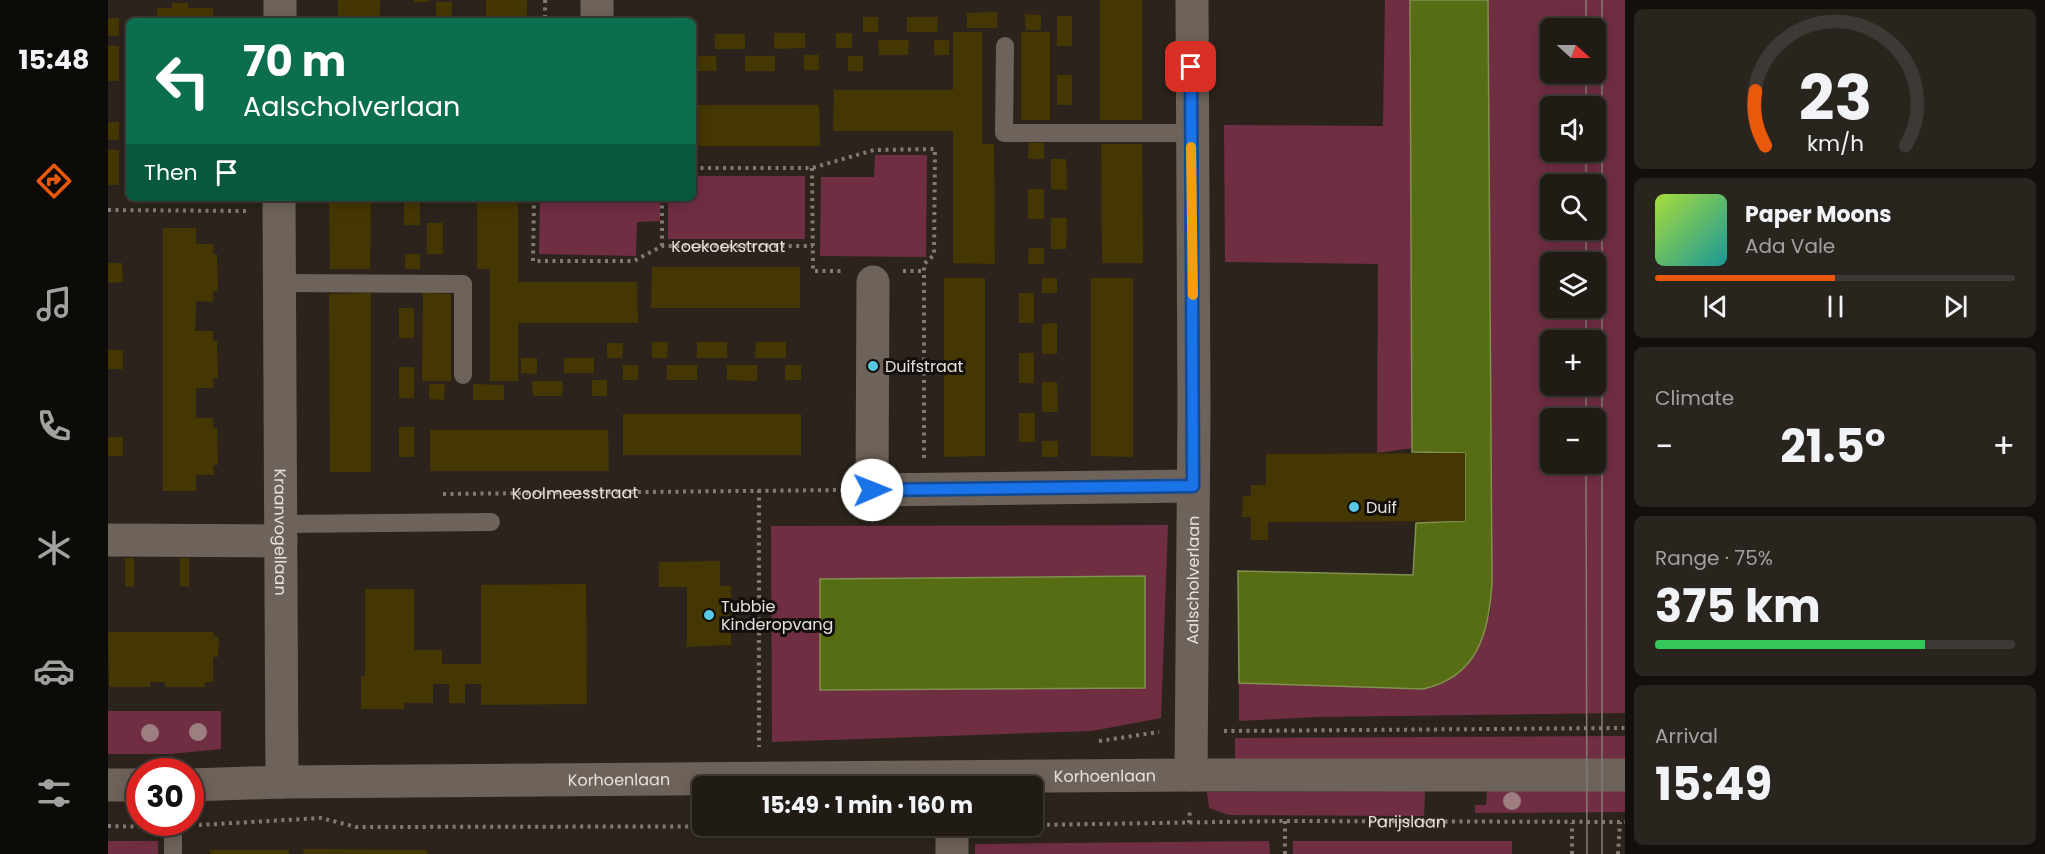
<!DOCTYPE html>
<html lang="en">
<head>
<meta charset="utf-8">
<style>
  :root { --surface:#211b15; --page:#29241e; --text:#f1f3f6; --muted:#a2a1a0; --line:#3e3934; --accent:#ea580c }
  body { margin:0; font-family:Poppins,sans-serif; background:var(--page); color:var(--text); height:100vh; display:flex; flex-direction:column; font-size:22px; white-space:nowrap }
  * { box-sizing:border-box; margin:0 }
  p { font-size:20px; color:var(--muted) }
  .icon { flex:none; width:33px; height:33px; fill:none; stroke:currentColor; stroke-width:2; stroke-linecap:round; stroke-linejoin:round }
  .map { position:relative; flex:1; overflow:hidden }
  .panel { display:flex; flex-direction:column; gap:9px; padding:9px; background:#120f0c; width:420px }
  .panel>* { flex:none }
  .hud { position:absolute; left:18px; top:18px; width:570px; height:183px; border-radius:9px; box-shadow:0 3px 15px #0003,0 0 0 2px var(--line); background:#0b6e4f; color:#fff; overflow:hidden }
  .needle { width:39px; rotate:111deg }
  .controls { position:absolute; left:1432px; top:18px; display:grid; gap:12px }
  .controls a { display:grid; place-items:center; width:66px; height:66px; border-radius:9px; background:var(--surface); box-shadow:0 3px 15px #0003,0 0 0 2px var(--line); font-size:30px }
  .speed { position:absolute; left:18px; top:758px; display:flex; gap:12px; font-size:30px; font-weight:700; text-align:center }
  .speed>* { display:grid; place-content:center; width:78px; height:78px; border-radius:50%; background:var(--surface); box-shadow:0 3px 15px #0003,0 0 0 2px var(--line); line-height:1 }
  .speed .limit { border:9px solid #d22; background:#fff; color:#111 }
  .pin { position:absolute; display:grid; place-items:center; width:51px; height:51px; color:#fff; margin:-26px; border-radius:12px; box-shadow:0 3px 9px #0006 }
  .me { position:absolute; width:66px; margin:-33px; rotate:89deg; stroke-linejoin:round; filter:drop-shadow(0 0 4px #0008) }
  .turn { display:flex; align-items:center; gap:21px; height:126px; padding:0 18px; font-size:27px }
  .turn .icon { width:78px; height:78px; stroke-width:2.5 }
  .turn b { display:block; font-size:42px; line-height:51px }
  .then { display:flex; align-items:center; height:57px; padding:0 18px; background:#0003; gap:12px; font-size:22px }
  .big { font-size:45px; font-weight:700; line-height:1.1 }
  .panel .widget { flex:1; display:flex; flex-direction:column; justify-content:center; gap:9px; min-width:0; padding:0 21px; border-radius:9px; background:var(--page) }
  .panel .dial { align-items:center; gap:0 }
  .dial svg { height:156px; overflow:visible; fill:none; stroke:var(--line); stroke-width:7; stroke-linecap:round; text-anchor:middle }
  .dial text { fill:var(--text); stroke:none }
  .song { display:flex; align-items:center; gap:18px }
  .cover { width:72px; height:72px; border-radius:9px; background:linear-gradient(135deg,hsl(80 70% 55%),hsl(180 70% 35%)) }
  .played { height:6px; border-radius:3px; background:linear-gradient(90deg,var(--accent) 50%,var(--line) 50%) }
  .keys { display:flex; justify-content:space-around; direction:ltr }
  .heat { display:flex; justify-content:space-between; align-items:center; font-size:33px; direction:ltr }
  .charge { height:9px; border-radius:4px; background:linear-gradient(90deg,#34c759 75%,var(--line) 0) }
  .trip { position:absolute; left:584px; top:776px; width:351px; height:60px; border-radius:9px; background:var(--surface); box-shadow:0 3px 15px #0003,0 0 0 2px var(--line); font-weight:700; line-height:60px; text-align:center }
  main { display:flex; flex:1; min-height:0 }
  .dock { display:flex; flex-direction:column; width:108px; justify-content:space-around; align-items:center; background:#0d0b08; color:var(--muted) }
  .dock .icon { width:42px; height:42px }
  .dock .on { color:var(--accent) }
  .dock b { font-size:27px; color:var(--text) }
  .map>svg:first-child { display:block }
</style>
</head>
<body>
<main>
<nav class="dock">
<b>15:48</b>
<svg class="icon on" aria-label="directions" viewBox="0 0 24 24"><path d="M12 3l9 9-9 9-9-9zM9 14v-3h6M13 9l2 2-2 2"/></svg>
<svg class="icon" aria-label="music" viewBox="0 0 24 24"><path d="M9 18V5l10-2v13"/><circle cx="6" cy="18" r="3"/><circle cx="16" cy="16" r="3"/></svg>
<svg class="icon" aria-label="phone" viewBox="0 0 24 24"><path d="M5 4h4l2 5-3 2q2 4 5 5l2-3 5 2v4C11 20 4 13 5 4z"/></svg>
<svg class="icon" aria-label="climate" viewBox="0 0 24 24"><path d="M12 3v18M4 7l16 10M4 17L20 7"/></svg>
<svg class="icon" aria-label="car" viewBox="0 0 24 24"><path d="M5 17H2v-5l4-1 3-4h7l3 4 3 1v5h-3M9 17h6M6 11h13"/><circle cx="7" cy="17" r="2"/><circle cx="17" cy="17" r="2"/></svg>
<svg class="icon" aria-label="filters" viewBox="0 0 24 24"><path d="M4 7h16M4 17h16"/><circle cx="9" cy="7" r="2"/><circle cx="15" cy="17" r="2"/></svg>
</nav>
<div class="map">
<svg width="1517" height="854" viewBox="0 0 1517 854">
  <rect width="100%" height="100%" fill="#2c241c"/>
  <path fill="#702e43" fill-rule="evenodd" d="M1277,0H1302L1305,448L1269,453L1270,264L1117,262L1116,125L1275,126Z
    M1380,0H1517V713L1209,717L1131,721V683L1316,689L1382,615L1384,583ZM1443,28H1488V74H1443ZM1443,106H1488V152H1443ZM1443,184H1488V230H1443ZM1443,262H1488V308H1443ZM1443,340H1488V386H1443ZM1443,418H1488V464H1443Z
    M767,155H819L818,257L712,256L713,177H766Z
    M585,176H697V239H560V198H585Z
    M432,198H552V221L529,222L528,256L431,254Z
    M1060,525L1053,718L984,731L664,742L663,526ZM1037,576V688L712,689V579Z
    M0,711H113V749L63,754H0Z
    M1517,736V759H1127V738Z
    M1379,790H1517V812L1367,813V805H1378Z
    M1317,791L1316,816L1121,815L1101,808L1099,792Z
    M0,841H50V854H0Z
    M1161,841L1162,854H867V844Z
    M1185,841H1404V854H1185Z"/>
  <path fill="#566d14" stroke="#829050" stroke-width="1.5" d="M1302,0H1380L1384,583C1381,632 1370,677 1315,689L1131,683L1130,571L1305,575L1308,523L1357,521V453L1304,452Z
    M1037,576V688L712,690V579Z"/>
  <path fill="#453702" d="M230,0H272V21H230Z
    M306,0H321V2H306Z
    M378,0H419V21H378Z
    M992,0H1034V120H992Z
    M328,2H344V21H328Z
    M64,3H80V8H105V21H49V8H64Z
    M889,12V28H859V13Z
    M917,14L933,15V30H918Z
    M949,16H964V46H949Z
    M755,17H770V32H755Z
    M799,17H830L829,32H799Z
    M0,18H11V36H0Z
    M845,32H874V144H886L887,264L845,263V131H725L726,90H845Z
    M913,32H942V120H913Z
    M666,33H697V48L666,49Z
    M728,33H744V48H728Z
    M607,34H637V49H607Z
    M770,40H801L800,55H771Z
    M826,40H841V55H826Z
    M0,46H11V81H0Z
    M696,55H711V70H696Z
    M585,56H608L609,71H585Z
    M637,56H667V71H637Z
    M740,56H755V71H740Z
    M949,75H964V105H949Z
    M585,105H711L712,146H585Z
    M0,122H11V140H0Z
    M921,143H936V159H920Z
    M993,144H1034L1035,263H994Z
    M0,150H11V185H0Z
    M943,159H958L959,190L943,189Z
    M920,189H936V219H920Z
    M64,198H81V200H64Z
    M221,198H263L262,269H222Z
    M296,198H312V225H296Z
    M369,198H410V282H529L530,323H410V381H382V269H369Z
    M943,218H959L958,249H943Z
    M319,223H335V254H319Z
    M55,228H88V244H105V254H109L110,291H105V302L88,301L87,331H105V341H109L110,378H105V388H88V418H105V428H109L110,465H105L106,475H88V491H55Z
    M921,248H936V264H920Z
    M297,254H312V269H297Z
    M0,263H14L15,282L0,283Z
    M544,267H692V308H543Z
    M836,278H877V456L836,457Z
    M934,278H949V293H934Z
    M983,278H1025V457L983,456Z
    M263,293V472H222L221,294Z
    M315,293L343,294V381H314Z
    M911,293H926V323H911Z
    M291,308H306V338H291Z
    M949,323V354H934V324Z
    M544,342H560L559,358H544Z
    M589,342H619V358H589Z
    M648,342H678V358H647Z
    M499,343H515L514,358H499Z
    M0,350H15V369H0Z
    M911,353H926V383H911Z
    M413,358H429V374L413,373Z
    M456,358H486V373H456Z
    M515,365H530V380H515Z
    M559,365H589V380H559Z
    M619,365H649V381L619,380Z
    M677,365H693V380H677Z
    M291,367H306V398H291Z
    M484,380H499V396H484Z
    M424,381H455L454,396H425Z
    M934,382H949L950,412H934Z
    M321,384H337L336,400L321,399Z
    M365,384L396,385V400H365Z
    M911,413H927V442H911Z
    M515,414H693V455H515Z
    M291,427H306V457H291Z
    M322,430H500L501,471H322Z
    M0,437H15V456H0Z
    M934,441H950V457H934Z
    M1357,453V521L1160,522V540H1143V517H1134L1135,496H1143V485H1158V454Z
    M17,558H26V586L17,587Z
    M72,558H81V587L72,586Z
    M612,561V586H623V645L577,647L579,644V587H551V562Z
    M478,584L479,704L373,705V684H357V703H341V684H325V703H296V709H253V676H257V589H306V650H334V664H373V585Z
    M0,632H105L106,637H111L110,657H105V682H97V687H57V682H42V687H1Z
    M195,849L319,850V854H196Z
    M102,850H181V854H102Z"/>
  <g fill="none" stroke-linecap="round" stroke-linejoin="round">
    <g stroke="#817a74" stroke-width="4" stroke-dasharray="3 4.5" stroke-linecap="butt">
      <path d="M437,0V21"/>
      <path d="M585,168H704L766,150L827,149L826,255L816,264V458"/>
      <path d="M704,168L705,271H737"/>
      <path id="s1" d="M426,198L425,261H526L554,246H705"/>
      <path d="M0,210L140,211"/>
      <path d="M554,246V198"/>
      <path d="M795,271H816"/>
      <path d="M651,490V747"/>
      <path id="s2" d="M335,494L733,490"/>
      <path d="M1116,731L1517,728"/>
      <path d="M991,741L1051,732"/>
      <path d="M1177,821V854"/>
      <path d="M1081,823L1082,808"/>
      <path d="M91,825L213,818L248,827L811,826"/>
      <path id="s3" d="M924,825L1177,821L1517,822"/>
      <path d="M0,826L41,827"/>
      <path d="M875,826L918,825"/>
      <path d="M1464,854V823"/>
      <path d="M1510,854L1512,822"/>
    </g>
    <path stroke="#6e635a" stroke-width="18" d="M897,46L896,133H1083
      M172,283L355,284V375
      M172,524L383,522
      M65,854V822"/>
    <g stroke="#6e635a" stroke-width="33">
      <path d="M489,0V21"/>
      <path d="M172,21V0"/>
      <path id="s4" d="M171,198L174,782"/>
      <path d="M765,282L764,490L1085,486"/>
      <path d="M0,540L173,541"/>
      <path id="s5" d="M1083,775L1086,411L1084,0"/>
      <path d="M0,785H32"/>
      <path id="s6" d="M82,785L174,782L1083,775H1517"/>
      <path d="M844,854V825"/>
    </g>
    <path stroke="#827b75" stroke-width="1.5" d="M1478,0V28
      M1494,0V854
      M1478,74V106
      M1478,152V184
      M1478,230V262
      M1478,308V340
      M1478,386V418
      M1478,464L1479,854"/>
  </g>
  <g fill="#9d7e81">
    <circle cx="90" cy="732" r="9"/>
    <circle cx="42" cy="733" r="9"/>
    <circle cx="1404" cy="801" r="9"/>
  </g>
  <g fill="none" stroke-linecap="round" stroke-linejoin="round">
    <g stroke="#114b97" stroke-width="15">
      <path id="route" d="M764,490L1085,486L1083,67"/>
    </g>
    <use href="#route" stroke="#1a73e8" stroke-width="10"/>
    <path stroke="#f59e0b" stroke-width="10" d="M1083,147L1085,295"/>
  </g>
  <g fill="#57c9e2" stroke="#120e0a" stroke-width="2">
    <circle cx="765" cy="366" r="6"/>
    <circle cx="1246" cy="507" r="6"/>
    <circle cx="601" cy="615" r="6"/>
  </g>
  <g text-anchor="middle" stroke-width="6" stroke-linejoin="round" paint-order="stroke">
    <g font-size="16" fill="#e7e1dc" stroke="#120e0a">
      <text dy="6" stroke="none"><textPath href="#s1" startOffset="262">Koekoekstraat</textPath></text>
      <text dy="6" stroke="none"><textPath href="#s2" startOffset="132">Koolmeesstraat</textPath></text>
      <text dy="6" stroke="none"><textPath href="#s4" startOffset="334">Kraanvogellaan</textPath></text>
      <text dy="6" stroke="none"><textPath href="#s5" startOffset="195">Aalscholverlaan</textPath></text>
      <text dy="6" stroke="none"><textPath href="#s6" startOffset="915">Korhoenlaan</textPath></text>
      <text dy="6" stroke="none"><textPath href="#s6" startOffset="429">Korhoenlaan</textPath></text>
      <text dy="6" stroke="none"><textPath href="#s3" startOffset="375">Parijslaan</textPath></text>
    </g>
    <g font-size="16" fill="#e7e1dc" stroke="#120e0a" text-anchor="start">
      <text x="777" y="372">Duifstraat</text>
      <text x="1258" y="513">Duif</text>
      <text x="613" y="612">Tubbie<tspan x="613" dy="18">Kinderopvang</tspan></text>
    </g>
  </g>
</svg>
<div class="controls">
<a><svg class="needle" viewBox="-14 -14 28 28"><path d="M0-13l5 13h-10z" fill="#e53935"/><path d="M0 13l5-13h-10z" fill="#a2a1a0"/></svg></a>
<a><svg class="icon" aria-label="sound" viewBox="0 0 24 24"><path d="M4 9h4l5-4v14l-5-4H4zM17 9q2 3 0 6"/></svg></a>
<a><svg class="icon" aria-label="search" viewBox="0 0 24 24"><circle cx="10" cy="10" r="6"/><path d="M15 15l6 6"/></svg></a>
<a><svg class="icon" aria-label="layers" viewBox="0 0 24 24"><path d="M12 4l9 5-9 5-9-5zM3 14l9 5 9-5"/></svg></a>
<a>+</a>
<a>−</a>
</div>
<div class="speed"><div class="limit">30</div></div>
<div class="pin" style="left:1083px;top:67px;background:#d93025"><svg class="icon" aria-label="arrive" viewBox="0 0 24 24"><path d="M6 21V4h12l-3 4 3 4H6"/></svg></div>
<svg class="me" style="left:764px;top:490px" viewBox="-20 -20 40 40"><circle r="19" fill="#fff"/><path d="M0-13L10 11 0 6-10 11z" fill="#1a73e8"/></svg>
<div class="trip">15:49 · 1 min · 160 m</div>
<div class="hud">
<div class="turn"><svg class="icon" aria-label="left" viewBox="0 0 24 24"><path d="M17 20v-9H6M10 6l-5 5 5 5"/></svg><div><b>70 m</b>Aalscholverlaan</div></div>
<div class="then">Then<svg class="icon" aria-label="arrive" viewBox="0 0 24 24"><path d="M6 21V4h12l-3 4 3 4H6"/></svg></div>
</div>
</div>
<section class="panel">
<div class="widget dial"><svg viewBox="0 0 100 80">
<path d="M14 69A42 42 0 1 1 86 69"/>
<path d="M14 69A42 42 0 0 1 9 41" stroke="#ea580c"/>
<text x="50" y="56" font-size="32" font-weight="700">23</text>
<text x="50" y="72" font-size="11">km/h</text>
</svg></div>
<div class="widget">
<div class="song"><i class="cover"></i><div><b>Paper Moons</b><p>Ada Vale</p></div></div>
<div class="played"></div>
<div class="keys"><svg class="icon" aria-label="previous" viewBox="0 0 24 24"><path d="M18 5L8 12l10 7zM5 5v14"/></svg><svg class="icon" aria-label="pause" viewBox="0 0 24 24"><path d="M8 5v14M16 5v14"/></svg><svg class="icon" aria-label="next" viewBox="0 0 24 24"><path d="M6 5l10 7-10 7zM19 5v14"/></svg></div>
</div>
<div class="widget"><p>Climate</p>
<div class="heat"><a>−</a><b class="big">21.5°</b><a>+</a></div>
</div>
<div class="widget"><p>Range · 75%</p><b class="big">375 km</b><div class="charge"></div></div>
<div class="widget"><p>Arrival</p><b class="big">15:49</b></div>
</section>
</main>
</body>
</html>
